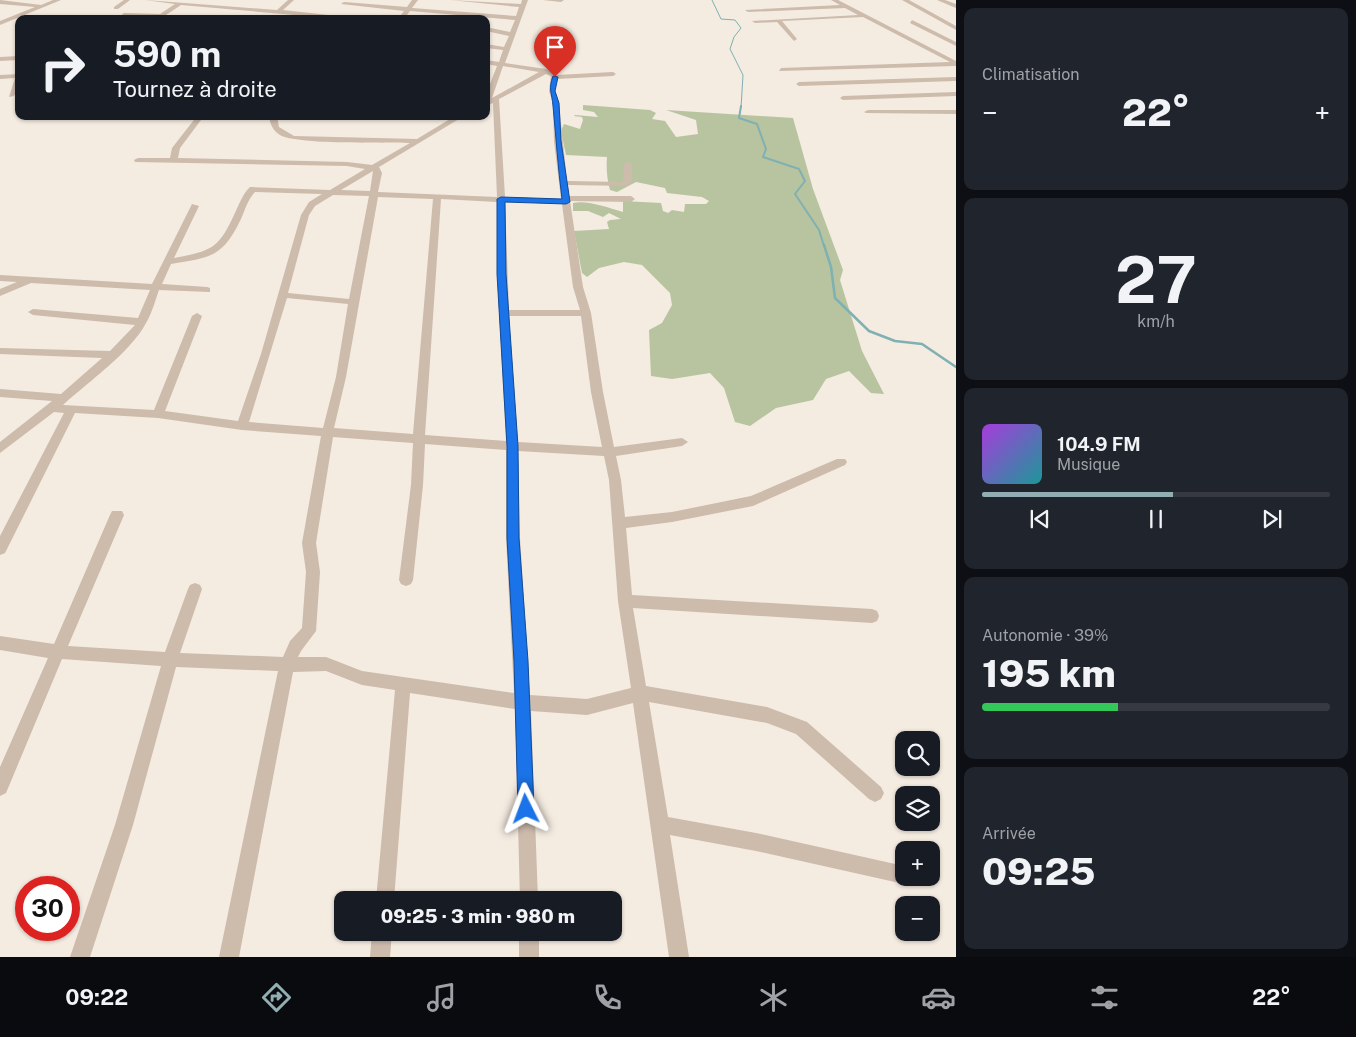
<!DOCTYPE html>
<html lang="fr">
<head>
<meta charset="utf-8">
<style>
  :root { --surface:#171b24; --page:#20242c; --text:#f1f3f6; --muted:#9ea1a6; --line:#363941; --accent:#92aeb2 }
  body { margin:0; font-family:"Public Sans",sans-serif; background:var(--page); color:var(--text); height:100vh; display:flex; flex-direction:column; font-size:19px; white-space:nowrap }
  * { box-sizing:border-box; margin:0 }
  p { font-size:16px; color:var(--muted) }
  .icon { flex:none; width:28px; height:28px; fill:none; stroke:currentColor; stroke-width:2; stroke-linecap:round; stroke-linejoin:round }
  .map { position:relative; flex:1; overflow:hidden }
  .sheet { display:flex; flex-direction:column; gap:8px; padding:8px; background:#0d0f14; width:400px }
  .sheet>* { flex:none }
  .hud { position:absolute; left:15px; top:15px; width:475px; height:105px; border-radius:10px; box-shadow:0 1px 4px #0004; background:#171b24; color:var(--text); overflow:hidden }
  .tools { position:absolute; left:895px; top:731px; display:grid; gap:10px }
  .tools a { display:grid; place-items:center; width:45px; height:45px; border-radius:10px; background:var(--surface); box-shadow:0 1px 4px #0004; font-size:25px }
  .speed { position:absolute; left:15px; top:876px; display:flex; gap:10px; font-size:25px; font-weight:700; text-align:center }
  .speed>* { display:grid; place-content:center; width:65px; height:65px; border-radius:50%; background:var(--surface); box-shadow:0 1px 4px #0004; line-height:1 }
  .speed .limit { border:8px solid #d22; background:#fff; color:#111 }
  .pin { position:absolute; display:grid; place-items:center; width:42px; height:42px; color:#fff; margin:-51px -21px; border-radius:50% 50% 50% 0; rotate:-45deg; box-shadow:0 0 5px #0007 }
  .pin .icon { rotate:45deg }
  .me { position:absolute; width:55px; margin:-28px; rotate:357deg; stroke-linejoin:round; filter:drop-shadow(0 0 4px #0008) }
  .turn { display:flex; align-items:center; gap:18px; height:105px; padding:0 15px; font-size:22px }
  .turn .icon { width:65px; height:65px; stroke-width:2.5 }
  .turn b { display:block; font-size:35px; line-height:42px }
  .big { font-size:38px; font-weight:800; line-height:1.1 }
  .sheet .widget { flex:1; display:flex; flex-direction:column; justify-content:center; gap:8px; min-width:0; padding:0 18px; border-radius:10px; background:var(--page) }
  .sheet .dial { align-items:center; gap:0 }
  .dial b { font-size:65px; line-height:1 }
  .song { display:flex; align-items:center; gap:15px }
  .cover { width:60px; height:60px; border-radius:8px; background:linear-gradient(135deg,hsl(280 70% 55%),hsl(180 70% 35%)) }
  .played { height:5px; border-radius:2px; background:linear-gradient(90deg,var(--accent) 55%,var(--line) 55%) }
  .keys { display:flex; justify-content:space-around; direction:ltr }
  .heat { display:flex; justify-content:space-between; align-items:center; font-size:28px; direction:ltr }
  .charge { height:8px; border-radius:4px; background:linear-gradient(90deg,#34c759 39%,var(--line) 0) }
  .trip { position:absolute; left:334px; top:891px; width:288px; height:50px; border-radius:10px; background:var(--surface); box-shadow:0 1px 4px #0004; font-weight:800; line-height:50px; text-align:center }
  .tab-bar { display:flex; height:80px; justify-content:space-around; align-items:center; background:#090b0e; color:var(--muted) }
  .tab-bar .icon { width:35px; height:35px }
  .tab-bar .current { color:var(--accent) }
  .tab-bar b { font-size:22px; color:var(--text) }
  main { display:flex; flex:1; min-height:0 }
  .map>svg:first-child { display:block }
</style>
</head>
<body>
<main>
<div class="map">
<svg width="956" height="957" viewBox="0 0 956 957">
  <rect width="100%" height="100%" fill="#f4ebe1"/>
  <path fill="#b8c4a0" d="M583,105L650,110L656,113L652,119L665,121L676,137L698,134L696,120L666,110L793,118L813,189L843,270L840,280L862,351L884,394L871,393L849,371L826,379L813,400L776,408L750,426L735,422L724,388L710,373L672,379L651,376L649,330L662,323L672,305L670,293L642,265L624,262L599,268L587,277L582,273L574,231L609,229L607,222L610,220L621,219L609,213L603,217L588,211H573V203C588,200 608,208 623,212V201L661,203L663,211L668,213L672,210L684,212L685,204H706L709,201L702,197L667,193L665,188L636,182L617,192L610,190C607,180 606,167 607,157L566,155L561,131L564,124L580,129L583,120L582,117L574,116L575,115L598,117L594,112L583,110Z"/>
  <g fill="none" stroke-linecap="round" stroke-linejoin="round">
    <path stroke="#7fb0b2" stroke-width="1" d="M712,0L721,19L735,20L741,28L734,37L730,49L743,75L741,108"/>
    <path stroke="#7fb0b2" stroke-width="2" d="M741,106L739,118L757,124L766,149L763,157L799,169L805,181L795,194L819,230L824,246"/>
    <path stroke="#7fb0b2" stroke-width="2.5" d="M824,245L831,267L835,298L869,331L895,341L922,344L956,367"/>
    <path fill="#cdbbac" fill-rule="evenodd" d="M0,0L41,5L53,0H61L0,25V21L35,7L0,4Z
      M124,0H130L118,9H114V7Z
      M145,0L277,10L288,0H294L283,10L365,19H340L181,5L166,15L195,19L125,17L116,19L124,13L160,14L175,4Z
      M412,0H418L412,8L516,16L519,7L450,0L521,4L522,0H528L505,63L546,69L557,75L613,72L616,74L613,76L557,79L555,91L559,103L567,181L623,182L624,164L628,162L632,164V181L628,186L568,185L569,196H631L635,199L631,202L570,201L583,287L591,313L603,392L614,447L682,438L688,442L682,446L616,456L621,480L625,517L672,512L751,496L837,459H845L847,462L845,465L753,506L672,522L626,528L632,595L872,609L877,611L879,616L877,621L872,623L633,608L646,686L767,707L807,722L881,787L884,793L881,799L875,802L869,799L796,734L767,723L649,702L668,817L756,833L904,866V878H912L911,882L904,884L756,851L670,835L689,957H669L633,703L587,715L531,711L538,900H520L515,709L410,693L394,900H376L395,690L362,685L326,671L293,672L239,957H219L278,671L176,667L133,825L90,957H70L115,825L161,666L62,659L6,793L0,796V767L48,658L0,650V636L54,644L110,515L112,511H122L124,515L68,646L165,652L188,589L190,585L195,583L200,585L202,589L180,653L283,657L290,641L302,628L306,572L302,543L321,436L242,430L158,418L75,413L5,553L0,555V536L64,413L54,412L0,453V442L52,401L0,397V389L61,394L102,358L0,354V348L110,351L135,325L33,315L28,312L33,309L138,318L150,290L31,283L0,296V289L17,282L0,281V275L152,284L192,204L199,206L174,258C210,251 218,250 234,215C239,205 242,195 250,187L330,190L365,169L347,166L135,162L134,160L138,158H170L172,148L197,116H204L180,148L178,158L347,162L372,165L410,143C385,142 297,145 280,135C273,131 270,124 269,116H277L279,127L294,136L417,139L455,116H464L379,167L382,173L378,192L497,197L493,103L486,106V94L497,66L486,64V60L499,62L503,50L486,48V44L504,47L509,36L486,31V27L510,32L515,20L410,11L404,19H398L404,11L341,4L344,2L407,7ZM503,66L539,72L492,98ZM546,74L551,76L549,91L553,103L554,141L561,199L505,197L499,99ZM373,171L370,191L341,190ZM255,192L322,194L309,202L301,215L261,354L238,421L165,411L202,316L197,313L192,316L154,410L63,405C88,382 131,352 146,323C152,313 155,301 159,290L210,292V288L207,287L162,284L171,264C211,257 222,258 241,219C245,210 248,199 255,192ZM333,195L369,196L349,299L288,293L309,215L315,206ZM378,197L433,199L413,434L334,428L346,377ZM441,199L497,202V274L506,441L425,435ZM505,202L562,204L573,287L580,310H509ZM287,298L348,304L336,377L323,428L249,422ZM509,316H581L591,392L602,447L518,442ZM333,437L413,443L411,485L399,580L401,584L406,586L411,584L413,580L423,485L425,444L506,450V538L514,693L362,671L326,657H298L301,651L316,631L320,572L316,543ZM518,451L604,456L609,480L618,601L631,688L587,699L530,695L520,538Z
      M543,0H564L561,2Z
      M831,0H838L956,61V66L779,71L781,68L950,62L863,17L782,21L797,39L794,41L777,22L755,23L752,21L858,15L845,8L748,12L745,10L840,5Z
      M902,0H909L956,26V30Z
      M937,0H945L956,4V8Z
      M912,20L956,42V46L910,23Z
      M19,56V60L0,61V57Z
      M19,74V85L14,96L9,97L15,78L0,79V75Z
      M956,77V81L799,86L796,84L799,82Z
      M956,92V96L843,100L840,98L843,96Z
      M868,110H956V114L866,113L864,112Z
      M372,932H392L390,957H370Z
      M519,932H539V957H519Z"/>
  </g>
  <path fill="#1a73e8" stroke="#114b97" d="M553,76L558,77L555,91L559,103L561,141L570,202L566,204L505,202L506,274L518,446L519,538L528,661L534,809L531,815L526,817L520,815L518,809L514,661L507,538V446L497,274V199L501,197L562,199C558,168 556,137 553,106C552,93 548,89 553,76Z"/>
</svg>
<div class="tools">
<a><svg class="icon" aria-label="search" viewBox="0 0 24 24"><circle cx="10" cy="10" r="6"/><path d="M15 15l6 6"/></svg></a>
<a><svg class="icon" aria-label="layers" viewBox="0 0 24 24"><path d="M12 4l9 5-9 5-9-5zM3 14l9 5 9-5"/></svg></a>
<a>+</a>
<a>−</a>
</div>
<div class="speed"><div class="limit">30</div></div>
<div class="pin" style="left:555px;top:77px;background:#d93025"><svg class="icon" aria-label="arrive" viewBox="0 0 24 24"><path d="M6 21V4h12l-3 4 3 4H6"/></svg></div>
<svg class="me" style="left:526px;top:809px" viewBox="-20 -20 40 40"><path d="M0-17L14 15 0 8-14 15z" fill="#1a73e8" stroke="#fff" stroke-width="4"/></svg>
<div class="trip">09:25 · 3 min · 980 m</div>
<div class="hud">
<div class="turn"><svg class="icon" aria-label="right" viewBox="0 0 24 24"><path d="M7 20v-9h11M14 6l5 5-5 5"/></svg><div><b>590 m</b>Tournez à droite</div></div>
</div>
</div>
<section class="sheet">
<div class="widget"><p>Climatisation</p>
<div class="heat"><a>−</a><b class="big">22°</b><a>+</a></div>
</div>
<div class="widget dial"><b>27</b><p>km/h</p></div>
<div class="widget">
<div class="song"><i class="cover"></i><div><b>104.9 FM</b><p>Musique</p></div></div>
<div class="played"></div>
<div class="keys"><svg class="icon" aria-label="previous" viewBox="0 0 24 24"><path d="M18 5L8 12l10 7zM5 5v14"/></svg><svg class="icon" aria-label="pause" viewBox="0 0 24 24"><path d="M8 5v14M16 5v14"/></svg><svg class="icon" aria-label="next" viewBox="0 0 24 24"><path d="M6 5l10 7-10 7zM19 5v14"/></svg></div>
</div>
<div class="widget"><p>Autonomie · 39%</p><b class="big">195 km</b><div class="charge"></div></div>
<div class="widget"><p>Arrivée</p><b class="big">09:25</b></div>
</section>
</main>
<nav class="tab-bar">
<b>09:22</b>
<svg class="icon current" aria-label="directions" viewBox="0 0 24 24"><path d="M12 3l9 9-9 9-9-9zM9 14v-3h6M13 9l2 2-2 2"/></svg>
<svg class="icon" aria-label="music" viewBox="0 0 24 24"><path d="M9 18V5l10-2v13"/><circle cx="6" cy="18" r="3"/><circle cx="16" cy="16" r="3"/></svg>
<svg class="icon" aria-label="phone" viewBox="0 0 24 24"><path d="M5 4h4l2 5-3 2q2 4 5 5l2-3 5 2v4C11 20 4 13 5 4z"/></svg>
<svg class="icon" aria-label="climate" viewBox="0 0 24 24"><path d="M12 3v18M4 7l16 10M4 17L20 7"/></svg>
<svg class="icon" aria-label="car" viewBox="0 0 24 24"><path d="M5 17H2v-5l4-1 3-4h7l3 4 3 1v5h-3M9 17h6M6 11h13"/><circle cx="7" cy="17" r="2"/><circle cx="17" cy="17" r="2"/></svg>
<svg class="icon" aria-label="filters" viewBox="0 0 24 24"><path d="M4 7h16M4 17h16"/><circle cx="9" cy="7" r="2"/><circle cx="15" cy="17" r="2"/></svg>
<b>22°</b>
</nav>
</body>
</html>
